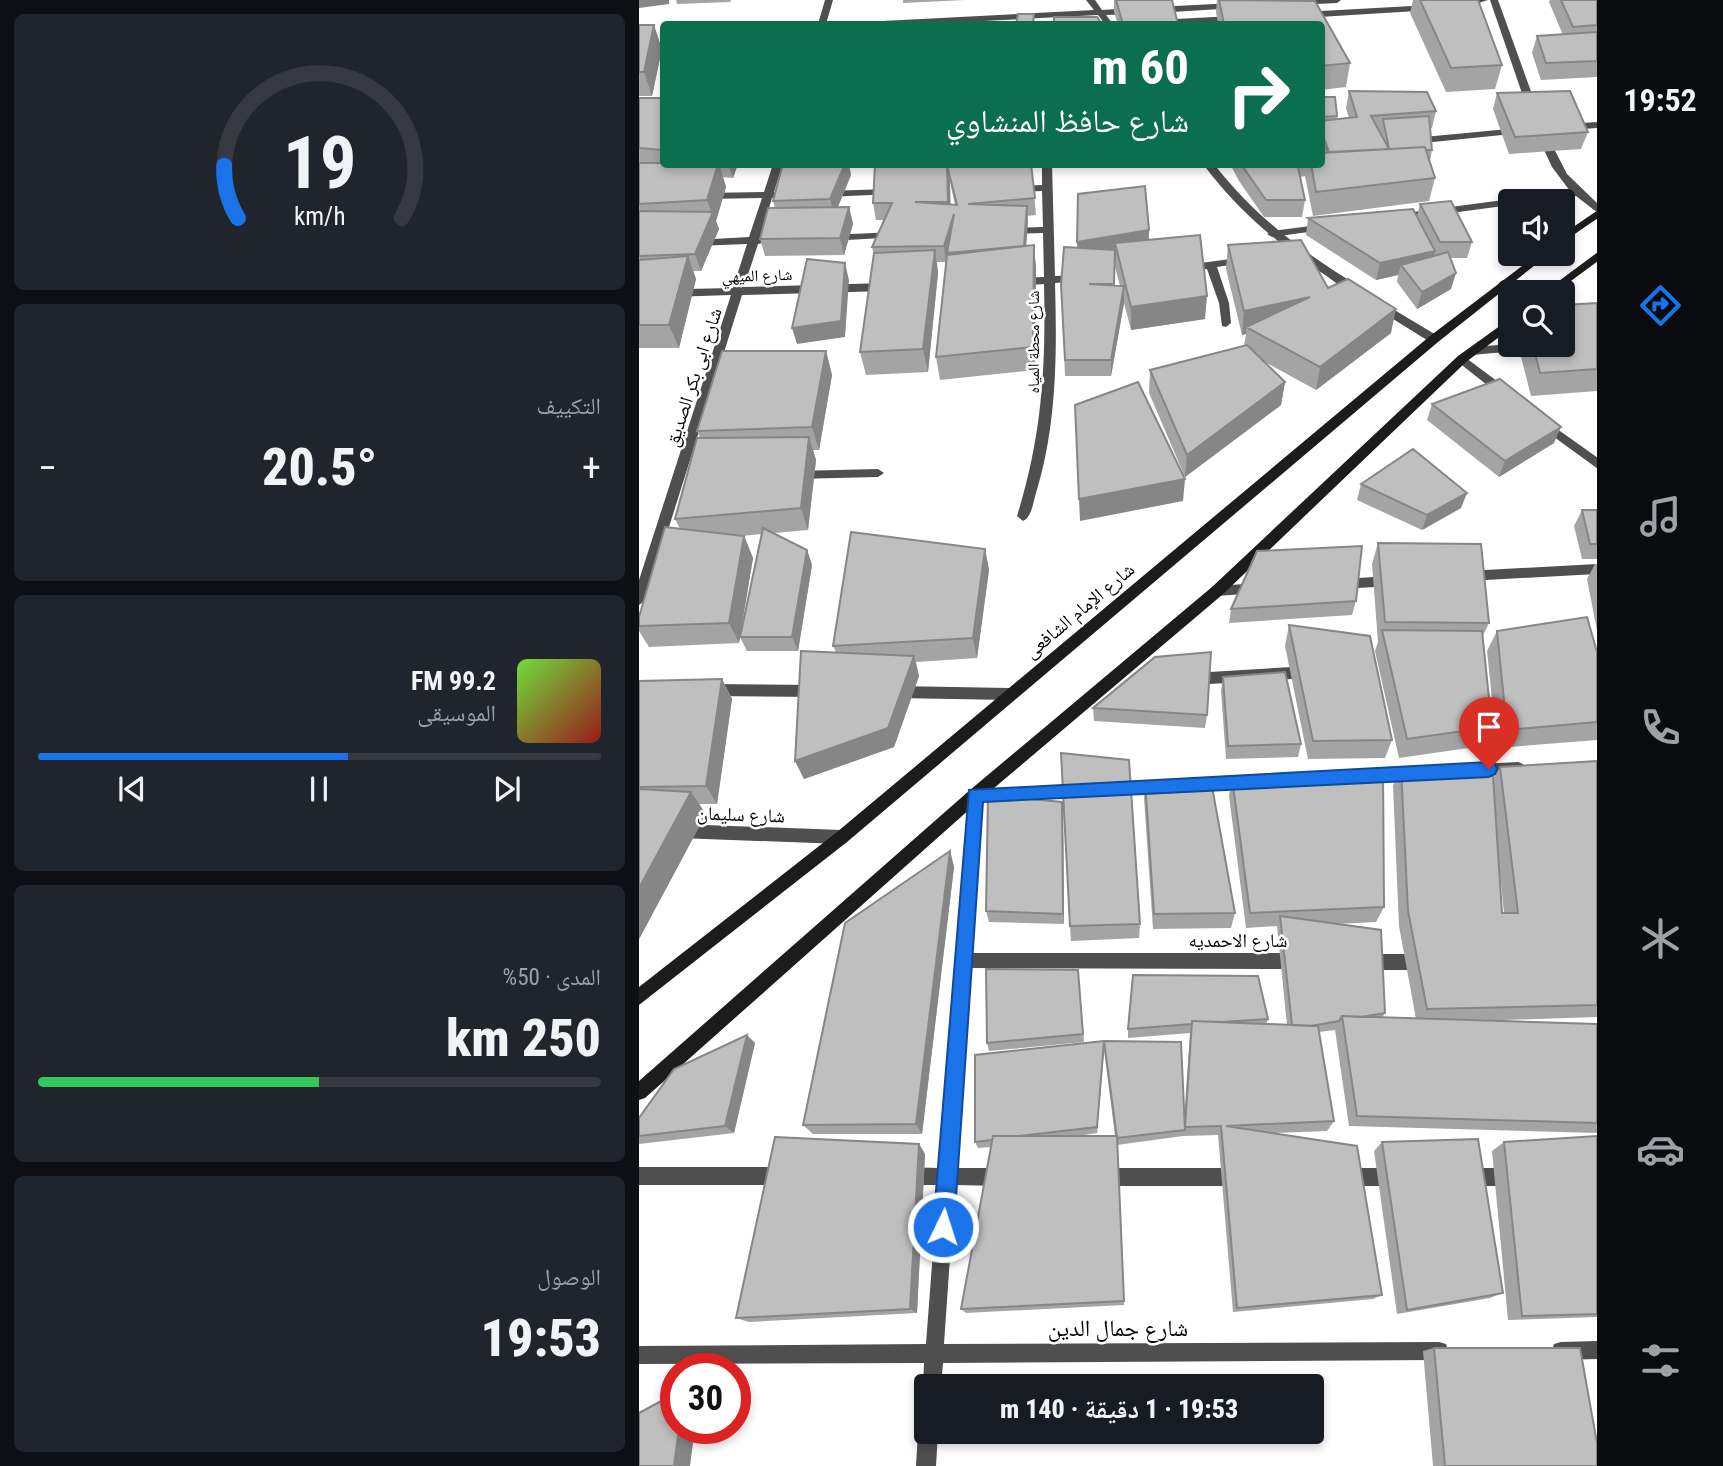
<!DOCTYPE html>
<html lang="ar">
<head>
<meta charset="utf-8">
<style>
  :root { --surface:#171b24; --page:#20242c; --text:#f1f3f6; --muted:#9ea1a6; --line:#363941; --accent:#1a73e8 }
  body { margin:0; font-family:"Roboto Condensed","Noto Naskh Arabic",sans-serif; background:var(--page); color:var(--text); direction:rtl; height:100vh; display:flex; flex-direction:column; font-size:26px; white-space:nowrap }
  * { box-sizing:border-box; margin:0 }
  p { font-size:23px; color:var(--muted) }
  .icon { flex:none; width:38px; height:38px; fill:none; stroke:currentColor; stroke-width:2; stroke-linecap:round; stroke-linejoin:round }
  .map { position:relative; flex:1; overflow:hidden; direction:ltr }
  .drawer { display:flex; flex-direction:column; gap:14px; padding:14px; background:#0d0f14; width:639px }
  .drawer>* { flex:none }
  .banner { position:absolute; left:21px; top:21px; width:665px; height:147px; border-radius:7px; box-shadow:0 4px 10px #0003; direction:rtl; background:#0b6e4f; color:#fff; overflow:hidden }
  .buttons { position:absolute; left:859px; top:189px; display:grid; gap:14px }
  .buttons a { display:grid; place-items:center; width:77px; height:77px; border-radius:7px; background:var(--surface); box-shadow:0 4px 10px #0003; font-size:35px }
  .speed { position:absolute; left:21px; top:1353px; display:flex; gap:14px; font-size:35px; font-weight:700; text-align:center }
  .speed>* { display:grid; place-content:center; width:91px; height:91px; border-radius:50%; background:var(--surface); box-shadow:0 4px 10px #0003; line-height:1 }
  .speed .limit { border:10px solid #d22; background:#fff; color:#111 }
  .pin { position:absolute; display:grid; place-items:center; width:60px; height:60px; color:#fff; margin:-72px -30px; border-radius:50% 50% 50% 0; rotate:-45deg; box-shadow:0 0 7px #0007 }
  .pin .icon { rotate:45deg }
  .me { position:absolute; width:77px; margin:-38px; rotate:4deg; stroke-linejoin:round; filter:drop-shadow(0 0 5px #0008) }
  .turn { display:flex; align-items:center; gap:24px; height:147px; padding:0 21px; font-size:32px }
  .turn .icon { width:91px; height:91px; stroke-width:2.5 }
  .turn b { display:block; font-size:49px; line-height:60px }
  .big { font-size:52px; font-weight:800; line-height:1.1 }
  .drawer .widget { flex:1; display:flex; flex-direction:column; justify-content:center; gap:10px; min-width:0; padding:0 24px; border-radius:10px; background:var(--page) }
  .drawer .dial { align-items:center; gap:0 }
  .dial svg { height:182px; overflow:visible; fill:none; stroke:var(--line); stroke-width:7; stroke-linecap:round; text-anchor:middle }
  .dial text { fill:var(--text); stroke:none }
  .song { display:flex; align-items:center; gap:21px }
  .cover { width:84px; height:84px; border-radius:10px; background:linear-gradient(135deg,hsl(100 70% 55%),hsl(0 70% 35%)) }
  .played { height:7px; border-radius:4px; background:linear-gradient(90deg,var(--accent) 55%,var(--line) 55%) }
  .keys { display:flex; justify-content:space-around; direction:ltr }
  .heat { display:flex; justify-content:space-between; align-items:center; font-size:38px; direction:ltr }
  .charge { height:10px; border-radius:5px; background:linear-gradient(90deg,#34c759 50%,var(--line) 0) }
  .trip { position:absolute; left:275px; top:1374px; width:410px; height:70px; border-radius:7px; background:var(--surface); box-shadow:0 4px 10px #0003; font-weight:800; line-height:70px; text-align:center; direction:rtl }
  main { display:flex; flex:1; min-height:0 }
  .tab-bar { display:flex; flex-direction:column; width:126px; justify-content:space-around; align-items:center; background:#090b0e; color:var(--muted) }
  .tab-bar .icon { width:49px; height:49px }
  .tab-bar .on { color:var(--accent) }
  .tab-bar b { font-size:32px; color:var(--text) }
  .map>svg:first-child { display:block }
</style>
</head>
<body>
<main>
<nav class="tab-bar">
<b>19:52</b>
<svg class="icon on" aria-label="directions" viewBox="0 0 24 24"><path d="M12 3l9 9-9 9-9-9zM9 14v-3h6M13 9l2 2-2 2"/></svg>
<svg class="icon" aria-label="music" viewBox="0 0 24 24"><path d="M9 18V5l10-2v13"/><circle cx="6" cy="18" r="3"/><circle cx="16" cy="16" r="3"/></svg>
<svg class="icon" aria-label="phone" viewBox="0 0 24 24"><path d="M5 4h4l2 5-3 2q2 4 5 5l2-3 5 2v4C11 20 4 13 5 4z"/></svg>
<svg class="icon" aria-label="climate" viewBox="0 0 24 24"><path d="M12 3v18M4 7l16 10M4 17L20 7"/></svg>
<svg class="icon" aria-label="car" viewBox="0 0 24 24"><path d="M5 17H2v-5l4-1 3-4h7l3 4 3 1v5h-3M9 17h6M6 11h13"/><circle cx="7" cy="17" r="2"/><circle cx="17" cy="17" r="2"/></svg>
<svg class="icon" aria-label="filters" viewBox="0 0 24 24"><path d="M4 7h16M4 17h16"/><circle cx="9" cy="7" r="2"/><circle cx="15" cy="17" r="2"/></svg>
</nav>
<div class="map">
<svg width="959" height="1466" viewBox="0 0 959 1466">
  <rect width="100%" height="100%" fill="#fff"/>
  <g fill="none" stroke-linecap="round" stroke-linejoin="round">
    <path fill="#4f4f4f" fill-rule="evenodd" d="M186,0H194L187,24H179Z
      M851,0H859L898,108L896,110L888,108Z
      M959,122V128L928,130L923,127L928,124Z
      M880,128L885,131L883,133L774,144L769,141L774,138Z
      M902,130L907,133L928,174L959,204V213L937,196L899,201H872V205L759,220L754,217L759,214L931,191L913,167L897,133Z
      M134,164H144L135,192L142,195L133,198L121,237L130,240L129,242L119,244L105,287L247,283L252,287L247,291L103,295L7,600L0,605V580L92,295L0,298V290L94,288L108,244L57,246L52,243L57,240L110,237L123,198L66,199L61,196L66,193L125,192Z
      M403,164H413L416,276L439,275L444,278L439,281L416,283C418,353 418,425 397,493C394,502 393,517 384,521L378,516C403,436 407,367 405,284L379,286L374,282L379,278L405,277L404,233L372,234L367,231L372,228L404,227L403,191L378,192L373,189L378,186L403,185Z
      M252,189L257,192L256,194L185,197L180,194L185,191Z
      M687,224L691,225V229L633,237L628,234L633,231Z
      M257,232L261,233V237L190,241L185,238L190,235Z
      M606,257L610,258V262L578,267L590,303L592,323L587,327L583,326L580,303L568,269L547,271L542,268L547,265Z
      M872,344L903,345L897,349L833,355L827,351L833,347Z
      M823,355L870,390V396H862L819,362V356Z
      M904,419L959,458V469L900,426L898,423Z
      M239,469L245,473L239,477L157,479L151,475L157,471Z
      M959,564V574L828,581L822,576L828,571Z
      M752,576L758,581L752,586L702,589L696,584L702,579Z
      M619,583L625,588L619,593L578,596L572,591L578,586Z
      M670,666L675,668L677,672L675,676L670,678L554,685L549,683L547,679L549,675L554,673Z
      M71,684L177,685L182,687L184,691L182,695L177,697L71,696L66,694L64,690L66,686Z
      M257,686L370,688L375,690L377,694L375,698L370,700L257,698L252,696L250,692L252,688Z
      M879,762L884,764L886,768L884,772L879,774L725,782L720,780L718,776L720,772L725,770Z
      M610,776L615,778L617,782L615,786L610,788L554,790L549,788L547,784L549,780L554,778Z
      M523,780L528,782L530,786L528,790L523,792L473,794L468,792L466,788L468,784L473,782Z
      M442,784L447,786L449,790L447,794L442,796L343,801L332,953H659L665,956L667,961L665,966L659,969L331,968L317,1168H363L369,1171L372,1177L369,1183L363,1186L316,1185L305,1344L800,1342L807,1344L809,1351L807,1358L800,1360L304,1363L302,1386H287V1393L284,1386L285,1363L0,1364V1346L287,1344L299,1185H267L261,1182L258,1176L261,1170L267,1167L300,1168L329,795L331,790L336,789Z
      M40,824L203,830L208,832L210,837L208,842L203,844L40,838L35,836L33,831L35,826Z
      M724,954H785L791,957L793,962L791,967L785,970H724L718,967L716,962L718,957Z
      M0,1167H146L152,1170L155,1176L152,1182L146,1185H0Z
      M460,1168H601L607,1171L610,1177L607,1183L601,1186H460L454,1183L451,1177L454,1171Z
      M705,1168H755L761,1171L764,1177L761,1183L755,1186H705L699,1183L696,1177L699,1171Z
      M827,1168H874L880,1171L883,1177L880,1183L874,1186H827L821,1183L818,1177L821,1171Z
      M959,1341V1359L922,1360L915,1358L913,1351L915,1344L922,1342Z
      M287,1423V1432H299L297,1466H277L279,1432L282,1425Z"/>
    <path fill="#4f4f4f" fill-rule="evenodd" d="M447,0H456L463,10L493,8L497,11L493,14L467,15L474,24H466L459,15L285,24H240L244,21L455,10Z
      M655,0H702L698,3L657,5L653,2Z
      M835,0H849L821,9L817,6Z
      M595,3L598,4V8L517,13L513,10L517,7Z
      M791,5L795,8L794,10L664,18L660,15L664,12Z
      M595,16L599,19L598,21L539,24H494L498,21Z
      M564,164H575C616,217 666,254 723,288V294C711,295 699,284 689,277C641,246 599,211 564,164Z
      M742,302L799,336V342H791L738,309V303Z"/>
    <path fill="#1c1c1c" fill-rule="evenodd" d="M959,210V218L924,242V234Z
      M959,252V261L917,292H905Z
      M899,254H910L799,342L208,842L0,1005V987L198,832L791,336Z
      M872,318V328L827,362L583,595L341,800L6,1098L0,1100V1081L331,790L573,587L819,356Z"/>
  </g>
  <path fill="#a4a4a4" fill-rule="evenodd" d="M37,0H92L91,2L38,4Z
    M264,0H326L264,3Z
    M475,0H533L539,24H479L475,12Z
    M578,0H670L711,63L707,87L682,90V24H579L577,12Z
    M774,0H839L863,65L856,89L807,92L771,13Z
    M911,0H958V77L902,80L893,53L898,36L924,35L910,2Z
    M0,25L23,49L13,96H0Z
    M710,91L797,111L793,128L791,129L793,150L791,161L796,178L790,201L674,216L666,176L661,177L666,200L663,217H625L600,181L591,164H635L634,166H638V164H682V97L698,116V120L710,118L707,108Z
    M858,93L949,132L942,149L870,154L854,109Z
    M0,98H24V164H99L94,178L84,177L87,187L77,221L80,229L62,271H54L57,279L40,348H0Z
    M144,164H210L212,175L199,207H210L214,224L205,255L126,256L121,239L136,208L134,201Z
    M236,164H394L393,169L397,215L388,216L387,246L395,245L397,269L396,370L301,380L297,357L307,262H298L299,273L289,372L227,375L221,352L235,255L233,247L245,220H237L234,203ZM311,182L316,205L311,204Z
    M428,164H455L428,166Z
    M781,204L833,242L828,258H811L812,289L778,309L758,282L759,275L737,280L667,235L669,218L778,216Z
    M510,230V240L566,319L492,330L485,303L472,376H426L422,285L438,248ZM476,267L481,286H476Z
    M589,245L689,288L752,333L677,390L624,361L646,382L642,405L546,477L510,393L511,370L605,346L607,334L603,335L587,269Z
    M958,303V391L892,396L879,345H924Z
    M187,351L193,375L180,450H174L177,460L169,530L135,533L168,550L173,565L159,651H108L101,637L100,643L10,647L0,631V617L41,529L36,519L61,438L58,431ZM123,534L101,634L114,558L105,536H102Z
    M793,404L915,443L860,477L788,420Z
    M722,484L822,508L783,530L718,500Z
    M943,510H958V559H943L935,526Z
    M739,543L850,623L843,638L853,727L843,746L760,758L736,651L739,642L733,564Z
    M346,549L350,570L338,658L277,662L280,676L255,747L165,779L156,761L197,652L194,646Z
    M956,564H958V631L948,579Z
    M717,601L713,615L590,623L592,609Z
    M650,625L753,740L746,758L669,759L646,646Z
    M858,631L958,652V740L858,748L848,651Z
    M584,677L662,744L659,757L587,759L582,691Z
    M83,679L93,699L78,804H60L67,814L0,939V681Z
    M454,708L568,715L566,728L455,721Z
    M958,761V1017L836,1021L958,1024V1133L710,1126L696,1030L680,1032L695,1121L688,1131L635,1133L743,1295L734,1299L594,1312L579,1135L544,1136L478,1145L485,1305L327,1313L322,1309L352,1147L339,1148L336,1142L465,1041L545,1119L551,1033L489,1038V1029L629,1019L627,1024L648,1025L638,926L607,928L590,796L593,778L745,907L737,922L698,924L746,1013L743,1018L777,1019L760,926L754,786L762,768L854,779L861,767ZM860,863L865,913H863ZM465,1050L476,1136H439L458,1133Z
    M506,781L596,913L592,928L514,929L505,798Z
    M423,802L424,814L425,924L350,922L347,911Z
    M311,851L315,867L283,1134H174L164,1125Z
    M501,924L500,938L432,941L431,926Z
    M439,970L445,1042L350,1051L348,1043Z
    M116,1043L95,1133L0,1144V1118Z
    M958,1136V1317L869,1320L853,1151L865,1142Z
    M743,1142L864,1293L851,1298L758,1314L735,1151Z
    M280,1144L286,1154L278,1313L110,1322L97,1318Z
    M795,1348L958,1466H794L784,1351Z"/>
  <path fill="#868686" d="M0,0H30V4L0,8Z
    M15,25L23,49L13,96L5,72Z
    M79,164H80L87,187L77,221L80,229L62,271L56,254L73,214L68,200Z
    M89,164H99L94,178Z
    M206,164H210L212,175L195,216L191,199Z
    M308,165L311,182L312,218L309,202Z
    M388,206L389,222L386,264L385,247Z
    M210,207L214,224L205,255L201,238Z
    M315,214L308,253L309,258L307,262L305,246Z
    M510,230L509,247L476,243V300V253L439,259L438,242Z
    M395,245L397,269L396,370L394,347Z
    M296,250L299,273L289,372L284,349Z
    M796,251L792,267L762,265L759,275L737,280L741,263Z
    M49,256L57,279L40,348L30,325Z
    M206,263L210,280L206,337L158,344L153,328Z
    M817,273L812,289L778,309L783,292Z
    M485,286V303L472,376V360Z
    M568,296L566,319L492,330V307Z
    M671,297L607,327V334L603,335L605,311Z
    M757,309L752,333L677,390L681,367Z
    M187,351L193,375L180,450L173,427Z
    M646,382L642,405L546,477L548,455Z
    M922,427L915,443L860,477L866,461Z
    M170,437L177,460L169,530L162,508Z
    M546,479L544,501L441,521L440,499Z
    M828,493L822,508L783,530L788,515Z
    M105,536L114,558L100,643L90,623Z
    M346,549L350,570L338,658L334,638Z
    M168,550L173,565L159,651L153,637Z
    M275,656L280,676L255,747L165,779L156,761Z
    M83,679L93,699L78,804L67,786Z
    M52,792L67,814L0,939V888Z
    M423,802L424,814L425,924L424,914Z
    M311,851L315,867L283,1134L277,1124Z
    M108,1035L116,1043L95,1133L86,1126Z
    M465,1041V1050L458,1133V1127Z
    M280,1144L286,1154L278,1313L271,1309Z
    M40,1428H56L51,1466H35Z"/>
  <path fill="#bfbfbf" stroke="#868686" stroke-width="2" fill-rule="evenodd" d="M477,0H533L539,24H484Z
    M580,0L676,1L711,63L682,66V24H585Z
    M781,0H839L863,65L812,68Z
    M922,0H958V25L934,27Z
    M379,14H395L394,24H377Z
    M415,17H458L463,24H415Z
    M122,23V24H89Z
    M0,25H15L5,72H0Z
    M958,32V61L907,63L898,36Z
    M24,66V81H22Z
    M710,91L788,92L797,111L732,116L750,149L690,152L682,130V121L718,117Z
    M931,91L949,132L876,137L858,93Z
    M682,97H696L698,116L682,117Z
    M0,98H24V150L0,148Z
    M790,116L793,150H787L786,147L750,149L744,119Z
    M682,141L689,152L682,153Z
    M786,147L796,178L677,192L672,164H682V153Z
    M0,163H24V164H79L68,200L0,204Z
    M144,164H206L191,199L134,201Z
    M236,164H392L396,198L329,204L388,206L385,246L308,253L315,214L305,246L233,247L253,203H234ZM308,165L318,205L276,202H309Z
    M602,164L659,167L666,200H627Z
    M506,186L510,230L438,242L439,194Z
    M812,201L833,242H801L781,204Z
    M210,207L201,238L121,239L129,208Z
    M774,209L796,251L741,263L669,218Z
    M0,211L74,212L56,254L0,256Z
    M561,235L568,296L492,307L476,243Z
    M662,240L689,288L709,279L757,309L681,367L607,327L671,297L605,311L589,245Z
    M395,245L394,347L297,357L308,255Z
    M425,247L476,250L475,284H450L485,286L472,360H426L422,285Z
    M296,250L284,349L221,352L235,253Z
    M809,252L817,273L783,292L762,265Z
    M49,256L30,325H0V260Z
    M168,259L206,263L202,321L153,328Z
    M958,303V369L901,373L894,345H924V305Z
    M608,345L646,382L548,455L511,370Z
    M83,351H187L173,427L58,431Z
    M861,379L922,427L866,461L793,404Z
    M499,382L546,479L440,499L436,405Z
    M170,437L162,508L36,519L58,438Z
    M774,449L828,493L788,515L722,484Z
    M943,510H958V544H951Z
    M26,527L105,536L90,623L0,626V617Z
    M124,528L168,550L153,637H101Z
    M212,532L346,549L334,638L194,646Z
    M739,543L842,544L850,623L746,622Z
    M723,546L717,601L592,609L618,551Z
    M948,617L958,652V722L868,730L858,631Z
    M650,625L731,636L753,740L674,741Z
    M743,630L843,631L853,727L768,739Z
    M162,651L275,656L249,728L156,761Z
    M572,652L568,715L454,708L516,657Z
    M646,672L662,744L589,746L584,677Z
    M83,679L67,786L0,787V681Z
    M422,753L490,760L501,924L431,926Z
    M958,761V1005L788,1009L769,911L762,768L854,776L863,913H879L861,767Z
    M744,771L745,907L611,913L593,778Z
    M506,781H572L596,913L515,914Z
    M0,789L52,792L0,888Z
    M349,795L423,802L424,914L347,911Z
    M311,851L277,1124L164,1125L206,923Z
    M641,916L742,930L746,1013L722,1017L703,1016L700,1021L672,1026L653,1025Z
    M347,969L439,970L444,1034L348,1043Z
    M494,975L619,976L629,1019L583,1022L553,1021V1024L489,1029Z
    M703,1016L958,1024V1123L718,1116Z
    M553,1021L679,1026L695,1121L587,1126L718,1146L743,1295L598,1308L582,1126L546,1127Z
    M108,1035L86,1126L0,1136V1118L35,1069Z
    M465,1041L542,1042L546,1130L478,1138L465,1041L458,1127L380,1136H354L353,1140L336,1142V1055Z
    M354,1136H478L485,1301L322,1309Z
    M958,1136V1314L883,1316L865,1142Z
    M136,1137L280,1144L271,1309L97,1318Z
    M839,1139L864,1293L768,1310L743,1142Z
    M795,1348H941L958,1443V1466H806Z
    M37,1393V1428H40L35,1466H0V1413Z"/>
  <path fill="#1a73e8" stroke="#114b97" stroke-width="2" d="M850,762L856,764L858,769L856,774L850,777L344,802L315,1227L312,1234L304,1237L297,1234L294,1227L330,790Z"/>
  <g text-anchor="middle" stroke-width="5" stroke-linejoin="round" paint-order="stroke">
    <g font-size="16" fill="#000" stroke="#fff">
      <text transform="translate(118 275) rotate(-2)" y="6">شارع الميهي</text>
      <text transform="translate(394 342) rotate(-90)" y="6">شارع محطة المياه</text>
    </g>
    <g font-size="19" fill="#000" stroke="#fff">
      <text transform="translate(54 377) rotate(-72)" y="7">شارع ابى بكر الصديق</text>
      <text transform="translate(440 610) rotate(-40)" y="7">شارع الإمام الشافعى</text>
      <text transform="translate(102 814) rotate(2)" y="7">شارع سليمان</text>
      <text x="599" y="947">شارع الاحمديه</text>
    </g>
    <g font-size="23" fill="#000" stroke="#fff">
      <text x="479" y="1336">شارع جمال الدين</text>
    </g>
  </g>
</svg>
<div class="buttons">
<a><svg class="icon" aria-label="sound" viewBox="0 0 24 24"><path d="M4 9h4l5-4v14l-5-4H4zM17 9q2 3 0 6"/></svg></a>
<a><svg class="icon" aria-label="search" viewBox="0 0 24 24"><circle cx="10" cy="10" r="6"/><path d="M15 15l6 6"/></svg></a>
</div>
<div class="speed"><div class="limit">30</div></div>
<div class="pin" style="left:850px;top:769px;background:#d93025"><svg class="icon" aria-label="arrive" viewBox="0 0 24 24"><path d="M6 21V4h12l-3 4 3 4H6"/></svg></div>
<svg class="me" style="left:304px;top:1227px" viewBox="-20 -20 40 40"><circle r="17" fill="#1a73e8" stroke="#fff" stroke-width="3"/><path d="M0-11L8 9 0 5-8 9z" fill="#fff"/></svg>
<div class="trip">19:53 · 1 دقيقة · 140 m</div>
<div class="banner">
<div class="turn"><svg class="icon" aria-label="right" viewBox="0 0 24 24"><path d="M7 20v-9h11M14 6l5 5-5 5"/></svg><div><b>60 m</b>شارع حافظ المنشاوي</div></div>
</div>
</div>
<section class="drawer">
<div class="widget dial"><svg viewBox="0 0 100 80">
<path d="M14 69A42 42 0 1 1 86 69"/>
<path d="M14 69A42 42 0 0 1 8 46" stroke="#1a73e8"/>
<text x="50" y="56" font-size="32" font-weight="700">19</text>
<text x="50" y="72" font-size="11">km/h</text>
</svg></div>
<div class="widget"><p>التكييف</p>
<div class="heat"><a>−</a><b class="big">20.5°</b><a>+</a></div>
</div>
<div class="widget">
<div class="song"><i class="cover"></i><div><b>99.2 FM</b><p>الموسيقى</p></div></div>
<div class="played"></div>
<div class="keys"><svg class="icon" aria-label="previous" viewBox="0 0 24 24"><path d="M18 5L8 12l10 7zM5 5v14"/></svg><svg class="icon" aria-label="pause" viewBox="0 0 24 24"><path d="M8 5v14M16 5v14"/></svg><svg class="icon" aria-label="next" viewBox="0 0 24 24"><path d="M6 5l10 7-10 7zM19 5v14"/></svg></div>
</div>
<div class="widget"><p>المدى · 50%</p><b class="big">250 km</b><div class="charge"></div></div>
<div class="widget"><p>الوصول</p><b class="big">19:53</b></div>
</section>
</main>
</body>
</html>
